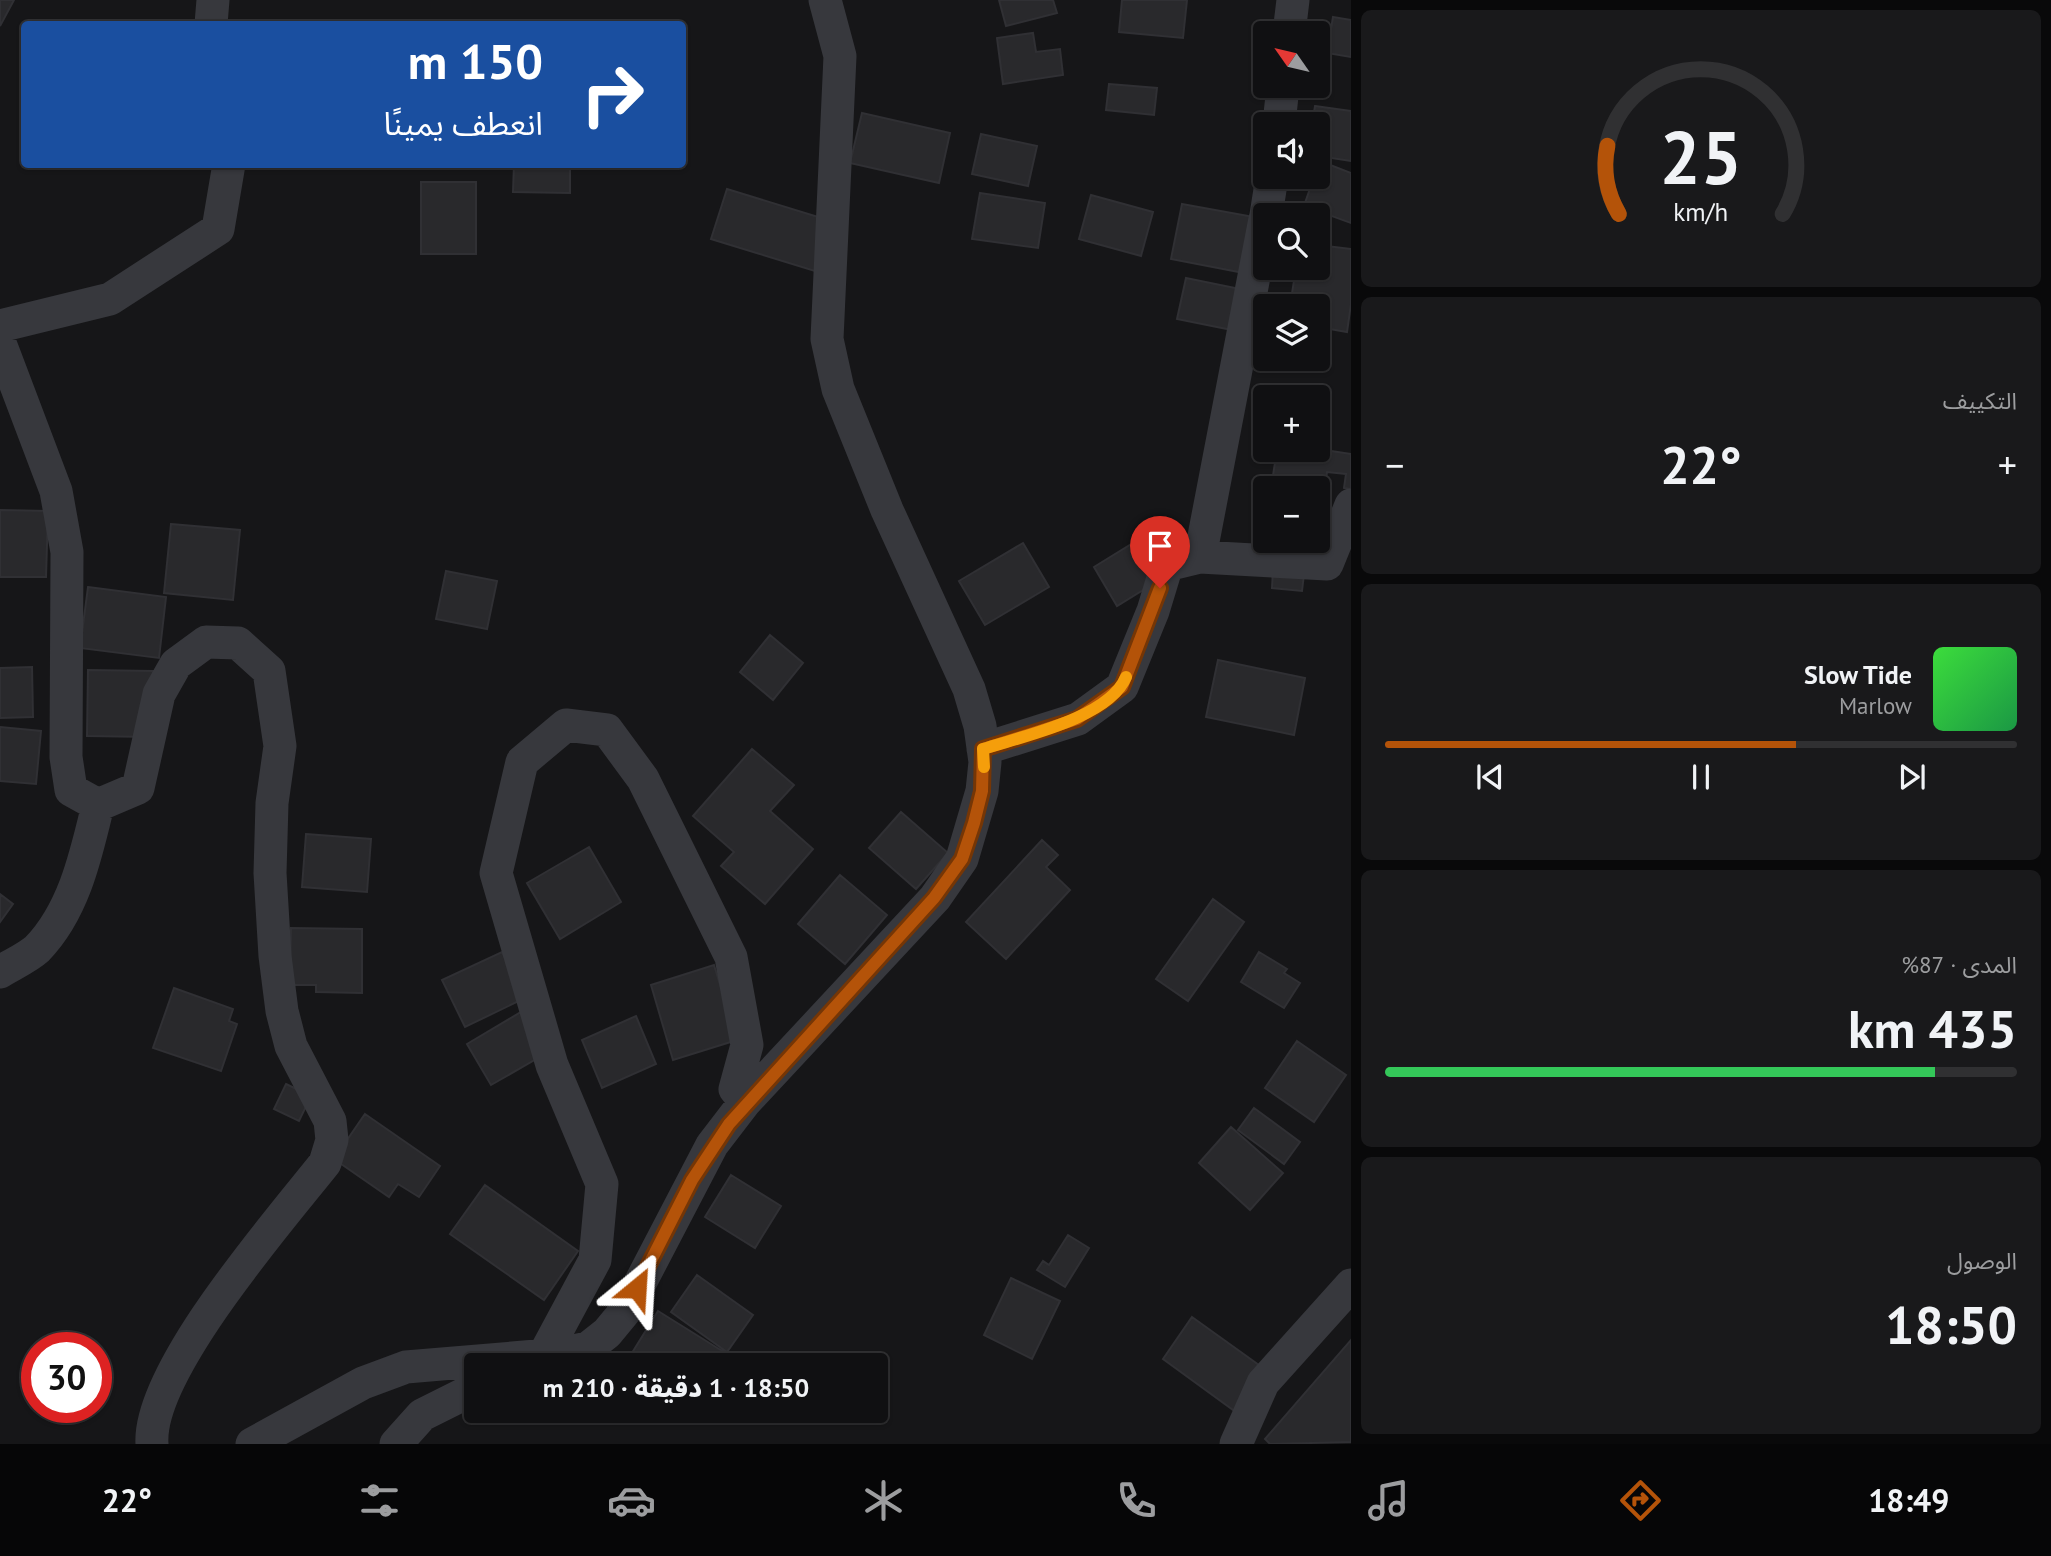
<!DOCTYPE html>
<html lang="ar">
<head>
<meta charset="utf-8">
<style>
  :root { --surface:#101012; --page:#19191b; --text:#f1f3f6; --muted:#9c9d9f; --line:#303032; --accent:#b45309 }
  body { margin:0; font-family:"PT Sans","Noto Sans Arabic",sans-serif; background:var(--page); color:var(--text); direction:rtl; height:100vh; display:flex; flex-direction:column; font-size:26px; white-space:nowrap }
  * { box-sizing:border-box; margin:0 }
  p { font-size:23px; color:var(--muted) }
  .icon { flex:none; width:38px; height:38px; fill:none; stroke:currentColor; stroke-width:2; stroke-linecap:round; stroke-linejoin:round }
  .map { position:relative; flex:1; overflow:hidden; direction:ltr }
  .sheet { display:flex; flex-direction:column; gap:10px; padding:10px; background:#09090a; width:700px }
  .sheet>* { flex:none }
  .banner { position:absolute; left:21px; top:21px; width:665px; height:147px; border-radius:7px; box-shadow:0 2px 5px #0004,0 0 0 2px var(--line); direction:rtl; background:#1a4fa0; color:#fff; overflow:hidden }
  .needle { width:46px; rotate:304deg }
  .tools { position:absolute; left:1253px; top:21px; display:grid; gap:14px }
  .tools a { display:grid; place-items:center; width:77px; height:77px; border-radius:7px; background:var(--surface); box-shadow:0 2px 5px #0004,0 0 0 2px var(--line); font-size:35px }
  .speed { position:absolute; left:21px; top:1332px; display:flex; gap:14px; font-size:35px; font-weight:700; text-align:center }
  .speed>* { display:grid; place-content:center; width:91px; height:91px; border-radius:50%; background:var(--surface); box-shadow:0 2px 5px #0004,0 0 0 2px var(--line); line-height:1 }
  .speed .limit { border:10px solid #d22; background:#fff; color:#111 }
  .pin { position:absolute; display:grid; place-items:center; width:60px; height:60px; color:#fff; margin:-72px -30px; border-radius:50% 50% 50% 0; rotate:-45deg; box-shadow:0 0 7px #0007 }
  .pin .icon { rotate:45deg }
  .me { position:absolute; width:77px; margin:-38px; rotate:27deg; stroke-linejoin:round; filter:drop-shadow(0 0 5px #0008) }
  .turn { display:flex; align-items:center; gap:24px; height:147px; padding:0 28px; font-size:32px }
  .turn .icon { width:91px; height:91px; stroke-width:2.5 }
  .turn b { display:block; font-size:49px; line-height:60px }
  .big { font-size:52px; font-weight:800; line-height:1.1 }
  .sheet .widget { flex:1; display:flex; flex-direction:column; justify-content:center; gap:10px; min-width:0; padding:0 24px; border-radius:10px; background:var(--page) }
  .sheet .dial { align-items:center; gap:0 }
  .dial svg { height:182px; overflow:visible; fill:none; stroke:var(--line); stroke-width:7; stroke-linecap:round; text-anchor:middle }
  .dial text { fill:var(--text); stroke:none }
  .song { display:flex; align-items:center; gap:21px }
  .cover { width:84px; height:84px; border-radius:10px; background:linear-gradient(135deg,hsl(120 70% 55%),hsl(140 70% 35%)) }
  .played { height:7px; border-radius:4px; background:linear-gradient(90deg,var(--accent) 65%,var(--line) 65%) }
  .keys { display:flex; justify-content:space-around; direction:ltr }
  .heat { display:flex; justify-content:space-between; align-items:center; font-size:38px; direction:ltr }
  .charge { height:10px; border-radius:5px; background:linear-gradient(90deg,#34c759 87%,var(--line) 0) }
  .trip { position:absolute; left:464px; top:1353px; width:424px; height:70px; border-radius:7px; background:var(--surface); box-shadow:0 2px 5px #0004,0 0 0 2px var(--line); font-weight:800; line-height:70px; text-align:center; direction:rtl }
  .tabs { display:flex; height:112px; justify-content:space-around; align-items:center; background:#060607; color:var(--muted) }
  .tabs .icon { width:49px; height:49px }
  .tabs .on { color:var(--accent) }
  .tabs b { font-size:32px; color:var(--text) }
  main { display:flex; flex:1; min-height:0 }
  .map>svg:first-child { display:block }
</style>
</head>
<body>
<main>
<section class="sheet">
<div class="widget dial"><svg viewBox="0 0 100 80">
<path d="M14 69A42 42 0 1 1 86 69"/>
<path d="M14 69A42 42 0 0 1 9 39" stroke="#b45309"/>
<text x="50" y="56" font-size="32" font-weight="700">25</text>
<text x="50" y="72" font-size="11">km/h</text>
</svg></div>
<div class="widget"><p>التكييف</p>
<div class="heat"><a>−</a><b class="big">22°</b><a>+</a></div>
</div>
<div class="widget">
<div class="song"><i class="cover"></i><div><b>Slow Tide</b><p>Marlow</p></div></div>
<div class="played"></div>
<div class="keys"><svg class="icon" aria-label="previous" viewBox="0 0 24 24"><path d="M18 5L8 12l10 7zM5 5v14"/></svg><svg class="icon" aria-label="pause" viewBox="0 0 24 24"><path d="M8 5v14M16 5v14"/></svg><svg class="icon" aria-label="next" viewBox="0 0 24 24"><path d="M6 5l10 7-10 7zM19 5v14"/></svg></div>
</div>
<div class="widget"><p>المدى · 87%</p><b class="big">435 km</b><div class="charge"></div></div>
<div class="widget"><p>الوصول</p><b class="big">18:50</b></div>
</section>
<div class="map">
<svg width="1351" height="1444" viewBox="0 0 1351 1444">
  <rect width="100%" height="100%" fill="#161618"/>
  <path fill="#29292c" stroke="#303034" stroke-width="2" d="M0,0H14L0,26Z
    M999,0H1053L1057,13L1006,26Z
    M1122,0H1187L1183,38L1119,32Z
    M1333,17L1351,20V57L1327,53Z
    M1033,33L1036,52L1060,49L1063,75L1003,84L997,38Z
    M1109,84L1157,88L1154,115L1106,110Z
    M1315,106L1351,111V161L1318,156V124H1312Z
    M862,113L950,133L939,183L850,163Z
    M981,134L1037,146L1028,186L972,174Z
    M1320,161L1351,173V223L1304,206L1314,177H1318Z
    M514,164H570V193L513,192Z
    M421,182H476V254H421Z
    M727,189L831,221L815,271L711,239Z
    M980,193L1045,203L1038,248L972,239Z
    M1091,195L1153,212L1141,256L1079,239Z
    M1182,204L1254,217L1244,273L1171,259Z
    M1318,245L1351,249V304L1347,332L1318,327V306H1290L1296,268H1318Z
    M1186,278L1245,290L1237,331L1177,319Z
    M1318,449L1351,454V489L1344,488L1346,474L1327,472L1323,498L1318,497V488H1271L1277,450Z
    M1318,503L1325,504L1319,549L1262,542L1265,519V541H1318Z
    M0,510L48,511L46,577H0Z
    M171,524L240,530L233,600L164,593Z
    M1138,540L1161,579L1117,606L1094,567Z
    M1023,543L1049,587L985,625L959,581Z
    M1273,570L1304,574L1302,591L1272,588Z
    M446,571L497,581L487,629L436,619Z
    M88,587L166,597L159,658L80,648Z
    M770,635L803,663L773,700L740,672Z
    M1218,660L1305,678L1294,735L1206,717Z
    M32,667L33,717L0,718V668Z
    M88,670L153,671L152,737L87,736Z
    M0,727L41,731L36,784L0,781Z
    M752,749L794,785L770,811L813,849L765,904L721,866L734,852L693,816Z
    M901,812L948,853L916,889L869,848Z
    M306,834L371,839L367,892L302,887Z
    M1042,840L1058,855L1046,867L1070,890L1006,959L966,922Z
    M589,847L621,902L560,939L527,883Z
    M840,875L887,915L845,964L798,924Z
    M0,894L13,904L0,922Z
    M1213,899L1244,922L1188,1001L1156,979Z
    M291,928L362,929V993L316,992V985H290Z
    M502,952L525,998L465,1027L442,980Z
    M1259,952L1287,969L1284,973L1300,983L1284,1008L1241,982Z
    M714,965L737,1040L673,1060L651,985Z
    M174,988L233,1009L229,1021L237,1024L221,1071L153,1048Z
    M521,1012L545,1054L491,1085L467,1044Z
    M636,1016L656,1064L602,1088L582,1040Z
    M1297,1041L1346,1075L1314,1122L1265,1088Z
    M286,1084L311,1096L299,1121L274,1109Z
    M1254,1108L1300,1142L1284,1164L1238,1130Z
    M365,1114L440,1166L419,1197L398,1184L389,1197L334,1159Z
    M1231,1127L1283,1173L1250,1210L1199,1163Z
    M731,1175L781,1206L755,1248L705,1217Z
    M485,1185L578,1251L544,1300L450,1234Z
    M1068,1235L1089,1248L1065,1287L1037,1270L1043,1261L1049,1265Z
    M697,1275L753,1315L727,1352L671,1312Z
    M1011,1278L1060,1301L1032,1359L984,1335Z
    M658,1311L727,1354L720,1365H633L627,1361Z
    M1192,1317L1270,1373L1240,1415L1163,1359Z
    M1351,1340V1442L1270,1444L1265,1439Z"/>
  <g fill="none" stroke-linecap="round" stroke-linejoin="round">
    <path stroke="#37383d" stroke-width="33" d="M211,24L213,0
      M1289,33L1293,0
      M1279,124L1283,86
      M1266,215L1272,177
      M0,326L110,299L218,229L229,164
      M0,343L56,491L67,552L66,757L71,790L98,805L138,788L159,694L176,664L206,642L238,643L269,671L280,746L272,803L270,873L275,956L282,1011L291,1046L330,1121L332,1140L325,1163C279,1221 147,1372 152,1444
      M1200,557L1265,219
      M983,749L1078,719L1122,687L1153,611L1167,565L1200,557L1327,564L1351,505
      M0,972C11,965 27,958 37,949C74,911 86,855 98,805
      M544,1355L595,1260L602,1184L552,1065L496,873L522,762L566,725L607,730L643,779L731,957L747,1045L735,1089L745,1102
      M252,1444L363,1383L406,1367L560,1354L588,1348L607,1333L626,1310L712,1145L745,1102L935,898L962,859L982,791L985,762L980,726L969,689L887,510L838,389L827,339L840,56L825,0
      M396,1444L422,1415L476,1388
      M1236,1444L1263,1383L1351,1285"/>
  </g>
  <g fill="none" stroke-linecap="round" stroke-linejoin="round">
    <g stroke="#753606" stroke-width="18">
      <path id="route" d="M637,1288L692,1180L729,1124L934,898L962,859L974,823L982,791L983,749L1077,719L1122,687L1160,588"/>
    </g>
    <use href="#route" stroke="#b45309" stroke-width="12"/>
    <path stroke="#f59e0b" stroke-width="12" d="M984,767L983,749C1023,736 1109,718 1126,677"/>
  </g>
</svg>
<div class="tools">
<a><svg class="needle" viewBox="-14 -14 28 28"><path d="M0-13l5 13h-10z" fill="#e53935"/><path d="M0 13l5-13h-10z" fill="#9c9d9f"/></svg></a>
<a><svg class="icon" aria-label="sound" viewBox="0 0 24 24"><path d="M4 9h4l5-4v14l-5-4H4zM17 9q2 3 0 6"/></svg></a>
<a><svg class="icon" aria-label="search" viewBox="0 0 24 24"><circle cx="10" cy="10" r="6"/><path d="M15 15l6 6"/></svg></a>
<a><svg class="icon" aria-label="layers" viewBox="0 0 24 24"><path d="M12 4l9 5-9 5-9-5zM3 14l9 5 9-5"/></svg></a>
<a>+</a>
<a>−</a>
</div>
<div class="speed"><div class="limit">30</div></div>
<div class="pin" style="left:1160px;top:588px;background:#d93025"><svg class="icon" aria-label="arrive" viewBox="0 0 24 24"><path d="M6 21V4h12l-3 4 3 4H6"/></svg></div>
<svg class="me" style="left:637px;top:1288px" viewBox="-20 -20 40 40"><path d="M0-17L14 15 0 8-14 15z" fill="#b45309" stroke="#fff" stroke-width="4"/></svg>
<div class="trip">18:50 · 1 دقيقة · 210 m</div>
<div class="banner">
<div class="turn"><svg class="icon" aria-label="right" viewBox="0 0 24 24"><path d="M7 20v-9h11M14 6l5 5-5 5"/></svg><div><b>150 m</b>انعطف يمينًا</div></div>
</div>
</div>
</main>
<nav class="tabs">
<b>18:49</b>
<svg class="icon on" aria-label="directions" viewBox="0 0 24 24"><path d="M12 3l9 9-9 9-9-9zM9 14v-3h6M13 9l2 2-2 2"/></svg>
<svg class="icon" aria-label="music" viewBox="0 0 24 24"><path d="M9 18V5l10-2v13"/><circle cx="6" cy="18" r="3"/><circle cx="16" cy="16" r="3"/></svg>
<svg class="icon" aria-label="phone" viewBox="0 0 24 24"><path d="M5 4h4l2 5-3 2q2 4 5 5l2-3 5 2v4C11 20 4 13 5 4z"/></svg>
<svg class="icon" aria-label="climate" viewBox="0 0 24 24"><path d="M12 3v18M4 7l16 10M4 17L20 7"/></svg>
<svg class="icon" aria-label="car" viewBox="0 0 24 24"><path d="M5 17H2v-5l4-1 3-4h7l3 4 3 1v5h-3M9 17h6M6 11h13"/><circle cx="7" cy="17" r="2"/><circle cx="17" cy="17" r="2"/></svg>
<svg class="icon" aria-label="filters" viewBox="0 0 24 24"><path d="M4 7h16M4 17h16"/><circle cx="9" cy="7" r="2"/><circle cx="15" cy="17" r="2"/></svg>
<b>22°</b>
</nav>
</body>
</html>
